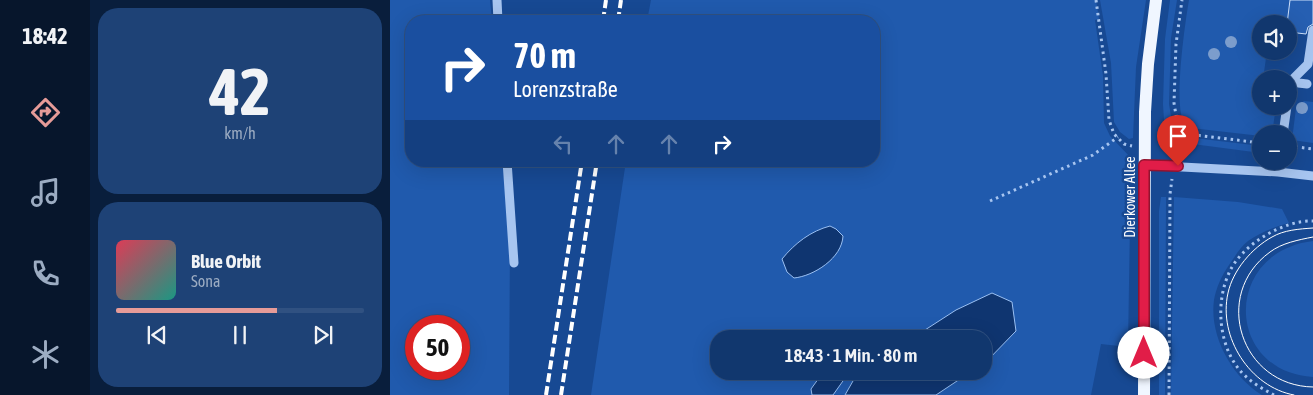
<!DOCTYPE html>
<html lang="de">
<head>
<meta charset="utf-8">
<style>
  :root { --surface:#11376e; --page:#1e4276; --text:#f1f3f6; --muted:#9cacc2; --line:#305181; --accent:#e69b98 }
  body { margin:0; font-family:"Asap Condensed",sans-serif; background:var(--page); color:var(--text); height:100vh; display:flex; flex-direction:column; font-size:19px; white-space:nowrap }
  * { box-sizing:border-box; margin:0 }
  p { font-size:16px; color:var(--muted) }
  .icon { flex:none; width:28px; height:28px; fill:none; stroke:currentColor; stroke-width:2; stroke-linecap:round; stroke-linejoin:round }
  .map { position:relative; flex:1; overflow:hidden }
  .drawer { display:flex; flex-direction:column; gap:8px; padding:8px; background:#091e3c; width:300px }
  .drawer>* { flex:none }
  .hud { position:absolute; left:15px; top:15px; width:475px; height:152px; border-radius:20px; box-shadow:0 5px 20px #0002,0 0 0 1px var(--line); background:#1a4fa0; color:#fff; overflow:hidden }
  .fabs { position:absolute; left:862px; top:15px; display:grid; gap:10px }
  .fabs a { display:grid; place-items:center; width:45px; height:45px; border-radius:50%; background:var(--surface); box-shadow:0 5px 20px #0002,0 0 0 1px var(--line); font-size:25px }
  .speed { position:absolute; left:15px; top:315px; display:flex; gap:10px; font-size:25px; font-weight:700; text-align:center }
  .speed>* { display:grid; place-content:center; width:65px; height:65px; border-radius:50%; background:var(--surface); box-shadow:0 5px 20px #0002,0 0 0 1px var(--line); line-height:1 }
  .speed .limit { border:8px solid #d22; background:#fff; color:#111 }
  .pin { position:absolute; display:grid; place-items:center; width:42px; height:42px; color:#fff; margin:-51px -21px; border-radius:50% 50% 50% 0; rotate:-45deg; box-shadow:0 0 5px #0007 }
  .pin .icon { rotate:45deg }
  .me { position:absolute; width:55px; margin:-28px; rotate:0deg; stroke-linejoin:round; filter:drop-shadow(0 0 4px #0008) }
  .turn { display:flex; align-items:center; gap:18px; height:105px; padding:0 25px; font-size:22px }
  .turn .icon { width:65px; height:65px; stroke-width:2.5 }
  .turn b { display:block; font-size:35px; line-height:42px }
  .lanes { display:flex; align-items:center; height:48px; padding:0 25px; background:#0003; justify-content:center; gap:25px; direction:ltr }
  .lanes .off { opacity:.35 }
  .drawer .widget { flex:1; display:flex; flex-direction:column; justify-content:center; gap:8px; min-width:0; padding:0 18px; border-radius:20px; background:var(--page) }
  .drawer .dial { align-items:center; gap:0 }
  .dial b { font-size:65px; line-height:1 }
  .song { display:flex; align-items:center; gap:15px }
  .cover { width:60px; height:60px; border-radius:8px; background:linear-gradient(135deg,hsl(350 70% 55%),hsl(170 70% 35%)) }
  .played { height:5px; border-radius:2px; background:linear-gradient(90deg,var(--accent) 65%,var(--line) 65%) }
  .keys { display:flex; justify-content:space-around; direction:ltr }
  .trip { position:absolute; left:320px; top:330px; width:282px; height:50px; border-radius:20px; background:var(--surface); box-shadow:0 5px 20px #0002,0 0 0 1px var(--line); font-weight:600; line-height:50px; text-align:center }
  main { display:flex; flex:1; min-height:0 }
  .dock { display:flex; flex-direction:column; width:90px; justify-content:space-around; align-items:center; background:#07162c; color:var(--muted) }
  .dock .icon { width:35px; height:35px }
  .dock .current { color:var(--accent) }
  .dock b { font-size:22px; color:var(--text) }
  .map>svg:first-child { display:block }
</style>
</head>
<body>
<main>
<nav class="dock">
<b>18:42</b>
<svg class="icon current" aria-label="directions" viewBox="0 0 24 24"><path d="M12 3l9 9-9 9-9-9zM9 14v-3h6M13 9l2 2-2 2"/></svg>
<svg class="icon" aria-label="music" viewBox="0 0 24 24"><path d="M9 18V5l10-2v13"/><circle cx="6" cy="18" r="3"/><circle cx="16" cy="16" r="3"/></svg>
<svg class="icon" aria-label="phone" viewBox="0 0 24 24"><path d="M5 4h4l2 5-3 2q2 4 5 5l2-3 5 2v4C11 20 4 13 5 4z"/></svg>
<svg class="icon" aria-label="climate" viewBox="0 0 24 24"><path d="M12 3v18M4 7l16 10M4 17L20 7"/></svg>
</nav>
<section class="drawer">
<div class="widget dial"><b>42</b><p>km/h</p></div>
<div class="widget">
<div class="song"><i class="cover"></i><div><b>Blue Orbit</b><p>Sona</p></div></div>
<div class="played"></div>
<div class="keys"><svg class="icon" aria-label="previous" viewBox="0 0 24 24"><path d="M18 5L8 12l10 7zM5 5v14"/></svg><svg class="icon" aria-label="pause" viewBox="0 0 24 24"><path d="M8 5v14M16 5v14"/></svg><svg class="icon" aria-label="next" viewBox="0 0 24 24"><path d="M6 5l10 7-10 7zM19 5v14"/></svg></div>
</div>
</section>
<div class="map">
<svg width="923" height="395" viewBox="0 0 923 395">
  <rect width="100%" height="100%" fill="#174993"/>
  <path fill="#205aad" fill-rule="evenodd" d="M0,0H100L102,21H21V161H113L120,237L119,395H0ZM26,326H69V369H26Z
    M261,0H706L709,19L705,20L713,76L714,123L720,136L741,158L738,347L711,344L701,395H546L582,371H594V364L626,331L566,310L521,339H329V371H471L467,374L455,395H201L236,161H484V21H257Z
    M710,0H756L746,67L743,138L739,139L730,132L724,122L721,63Z
    M780,0H787L781,38L779,104L784,135L778,130L774,120L773,104L775,39Z
    M799,0H900L897,24H871V51H877L873,79H871V106H886L882,134H871V136L801,128C799,126 795,123 793,120C784,101 795,23 799,0Z
    M914,101L923,102V143L902,140L906,108Z
    M804,138L871,146V153L795,143Z
    M771,197H776L775,395H769V211Z
    M784,197L848,202L892,209L899,223C884,227 871,232 858,241C849,248 845,257 839,265C832,275 826,288 824,300C819,336 842,377 872,395H781Z
    M923,241V377C835,372 832,252 923,241Z"/>
  <path fill="#0f3570" stroke="#9ac0f3" d="M440,226L446,229L453,236C452,258 424,276 404,278L397,272L392,259C405,243 421,231 440,226Z
    M602,293L622,302L626,331L594,364V339H521L566,310Z
    M434,371H460L443,395H422L421,389Z
    M471,371H582L546,395H455L467,374Z"/>
  <path fill="#265fb2" stroke="#cee1fb" d="M900,0H923V24L918,27L916,34L899,32V24H897Z"/>
  <g fill="none" stroke-linecap="round" stroke-linejoin="round">
    <path stroke="#a7c5f0" stroke-width="3" stroke-dasharray="2.5 4" stroke-linecap="butt" d="M706,0L716,74L719,120L724,134L734,144L742,146
      M789,133L871,143
      M899,146L923,149
      M785,156L789,133L784,103L786,44L792,0
      M600,201L703,155L728,137
      M779,395L780,194L782,179
      M884,395C871,388 857,380 848,368C828,342 826,301 839,273C851,245 893,220 923,221"/>
    <path stroke="#a7c5f0" stroke-width="9" d="M107,0L108,21
      M900,82L917,84
      M899,94L900,82L918,64L923,30
      M893,134L897,106
      M117,161L124,263
      M754,165L888,172L923,176
      M888,172L889,161"/>
    <path stroke="#f0f6ff" stroke-width="12" d="M754,395L755,112L758,64L766,0"/>
    <path stroke="#fff" stroke-width="1" d="M923,237C908,240 892,243 880,252C821,295 851,386 923,387
      M904,395C860,387 828,337 838,293C843,270 862,248 882,237C894,230 909,229 923,228"/>
    <path stroke="#fff" stroke-width="4" stroke-dasharray="9 4" stroke-linecap="butt" d="M213,21L216,0
      M228,21L231,0
      M156,395L192,161
      M171,395L207,161"/>
  </g>
  <g fill="#7c9dcc">
    <circle cx="841" cy="42" r="6"/>
    <circle cx="824" cy="54" r="6"/>
    <circle cx="912" cy="108" r="6"/>
  </g>
  <g fill="none" stroke-linecap="round" stroke-linejoin="round">
    <g stroke="#92132f" stroke-width="12">
      <path id="route" d="M754,353V165L788,166"/>
    </g>
    <use href="#route" stroke="#e11d48" stroke-width="9"/>
  </g>
  <g text-anchor="middle" stroke-width="5" stroke-linejoin="round" paint-order="stroke">
    <g font-size="14" fill="#fff" stroke="#174993">
      <text transform="translate(740 197) rotate(-90)" y="5">Dierkower Allee</text>
    </g>
  </g>
</svg>
<div class="fabs">
<a><svg class="icon" aria-label="sound" viewBox="0 0 24 24"><path d="M4 9h4l5-4v14l-5-4H4zM17 9q2 3 0 6"/></svg></a>
<a>+</a>
<a>−</a>
</div>
<div class="speed"><div class="limit">50</div></div>
<div class="pin" style="left:788px;top:166px;background:#d93025"><svg class="icon" aria-label="arrive" viewBox="0 0 24 24"><path d="M6 21V4h12l-3 4 3 4H6"/></svg></div>
<svg class="me" style="left:754px;top:353px" viewBox="-20 -20 40 40"><circle r="19" fill="#fff"/><path d="M0-13L10 11 0 6-10 11z" fill="#e11d48"/></svg>
<div class="trip">18:43 · 1 Min. · 80 m</div>
<div class="hud">
<div class="turn"><svg class="icon" aria-label="right" viewBox="0 0 24 24"><path d="M7 20v-9h11M14 6l5 5-5 5"/></svg><div><b>70 m</b>Lorenzstraße</div></div>
<div class="lanes"><svg class="icon off" aria-label="left" viewBox="0 0 24 24"><path d="M17 20v-9H6M10 6l-5 5 5 5"/></svg><svg class="icon off" aria-label="ahead" viewBox="0 0 24 24"><path d="M12 20V5M6 11l6-6 6 6"/></svg><svg class="icon off" aria-label="ahead" viewBox="0 0 24 24"><path d="M12 20V5M6 11l6-6 6 6"/></svg><svg class="icon" aria-label="right" viewBox="0 0 24 24"><path d="M7 20v-9h11M14 6l5 5-5 5"/></svg></div>
</div>
</div>
</main>
</body>
</html>
